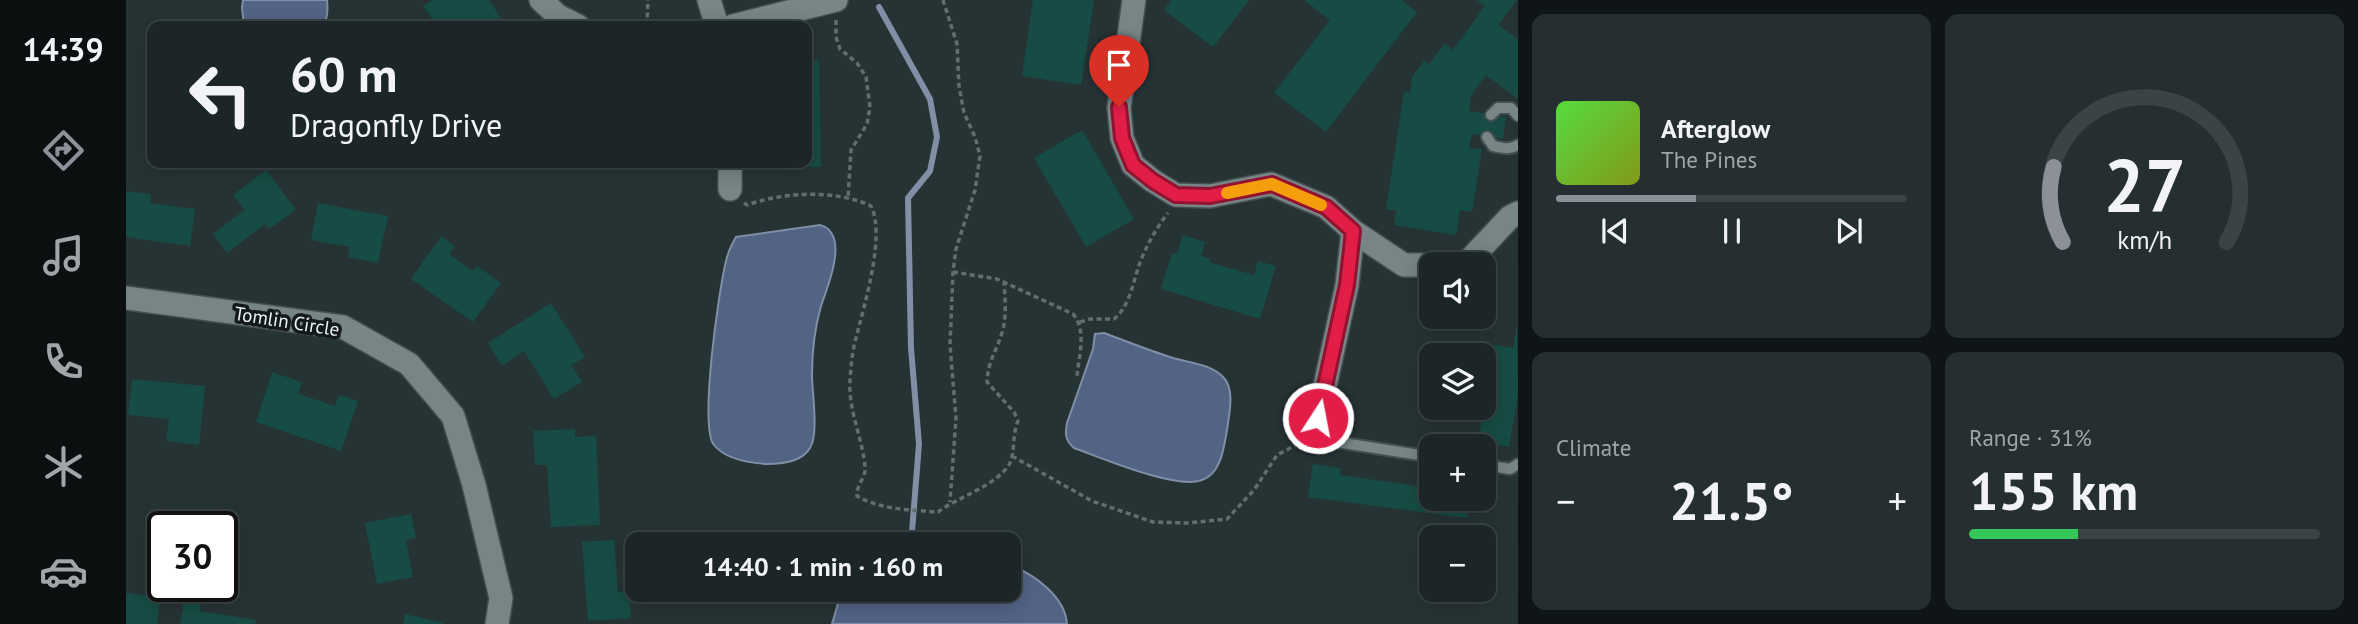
<!DOCTYPE html>
<html lang="en">
<head>
<meta charset="utf-8">
<style>
  :root { --surface:#1c2628; --page:#252e30; --text:#f1f3f6; --muted:#a0a5a8; --line:#3a4345; --accent:#8c9099 }
  body { margin:0; font-family:"PT Sans",sans-serif; background:var(--page); color:var(--text); height:100vh; display:flex; flex-direction:column; font-size:26px; white-space:nowrap }
  * { box-sizing:border-box; margin:0 }
  p { font-size:23px; color:var(--muted) }
  .icon { flex:none; width:38px; height:38px; fill:none; stroke:currentColor; stroke-width:2; stroke-linecap:round; stroke-linejoin:round }
  .map { position:relative; flex:1; overflow:hidden }
  .details { display:flex; flex-direction:column; gap:14px; padding:14px; background:#0f1516; width:840px }
  .details>* { flex:none }
  .hud { position:absolute; left:21px; top:21px; width:665px; height:147px; border-radius:14px; box-shadow:0 4px 18px #0003,0 0 0 2px var(--line); background:#1c2628; color:var(--text); overflow:hidden }
  .controls { position:absolute; left:1293px; top:252px; display:grid; gap:14px }
  .controls a { display:grid; place-items:center; width:77px; height:77px; border-radius:14px; background:var(--surface); box-shadow:0 4px 18px #0003,0 0 0 2px var(--line); font-size:35px }
  .speed { position:absolute; left:21px; top:511px; display:flex; gap:14px; font-size:35px; font-weight:700; text-align:center }
  .speed>* { display:grid; place-content:center; width:91px; height:91px; border-radius:50%; background:var(--surface); box-shadow:0 4px 18px #0003,0 0 0 2px var(--line); line-height:1 }
  .speed .limit { border:4px solid #111; border-radius:10px; background:#fff; color:#111 }
  .pin { position:absolute; display:grid; place-items:center; width:60px; height:60px; color:#fff; margin:-72px -30px; border-radius:50% 50% 50% 0; rotate:-45deg; box-shadow:0 0 7px #0007 }
  .pin .icon { rotate:45deg }
  .me { position:absolute; width:77px; margin:-38px; rotate:11deg; stroke-linejoin:round; filter:drop-shadow(0 0 5px #0008) }
  .turn { display:flex; align-items:center; gap:24px; height:147px; padding:0 28px; font-size:32px }
  .turn .icon { width:91px; height:91px; stroke-width:2.5 }
  .turn b { display:block; font-size:49px; line-height:60px }
  .big { font-size:52px; font-weight:800; line-height:1.1 }
  .details .widget { flex:1; display:flex; flex-direction:column; justify-content:center; gap:10px; min-width:0; padding:0 24px; border-radius:14px; background:var(--page) }
  .details .dial { align-items:center; gap:0 }
  .dial svg { height:182px; overflow:visible; fill:none; stroke:var(--line); stroke-width:7; stroke-linecap:round; text-anchor:middle }
  .dial text { fill:var(--text); stroke:none }
  .song { display:flex; align-items:center; gap:21px }
  .cover { width:84px; height:84px; border-radius:10px; background:linear-gradient(135deg,hsl(110 70% 55%),hsl(70 70% 35%)) }
  .played { height:7px; border-radius:4px; background:linear-gradient(90deg,var(--accent) 40%,var(--line) 40%) }
  .keys { display:flex; justify-content:space-around; direction:ltr }
  .heat { display:flex; justify-content:space-between; align-items:center; font-size:38px; direction:ltr }
  .charge { height:10px; border-radius:5px; background:linear-gradient(90deg,#34c759 31%,var(--line) 0) }
  .details .tiles { flex:1; display:grid; gap:14px; grid-template-columns:repeat(2,1fr) }
  .trip { position:absolute; left:499px; top:532px; width:396px; height:70px; border-radius:14px; background:var(--surface); box-shadow:0 4px 18px #0003,0 0 0 2px var(--line); font-weight:800; line-height:70px; text-align:center }
  main { display:flex; flex:1; min-height:0 }
  .tab-bar { display:flex; flex-direction:column; width:126px; justify-content:space-around; align-items:center; background:#0b0f10; color:var(--muted) }
  .tab-bar .icon { width:49px; height:49px }
  .tab-bar .current { color:var(--accent) }
  .tab-bar b { font-size:32px; color:var(--text) }
  .map>svg:first-child { display:block }
</style>
</head>
<body>
<main>
<nav class="tab-bar">
<b>14:39</b>
<svg class="icon current" aria-label="directions" viewBox="0 0 24 24"><path d="M12 3l9 9-9 9-9-9zM9 14v-3h6M13 9l2 2-2 2"/></svg>
<svg class="icon" aria-label="music" viewBox="0 0 24 24"><path d="M9 18V5l10-2v13"/><circle cx="6" cy="18" r="3"/><circle cx="16" cy="16" r="3"/></svg>
<svg class="icon" aria-label="phone" viewBox="0 0 24 24"><path d="M5 4h4l2 5-3 2q2 4 5 5l2-3 5 2v4C11 20 4 13 5 4z"/></svg>
<svg class="icon" aria-label="climate" viewBox="0 0 24 24"><path d="M12 3v18M4 7l16 10M4 17L20 7"/></svg>
<svg class="icon" aria-label="car" viewBox="0 0 24 24"><path d="M5 17H2v-5l4-1 3-4h7l3 4 3 1v5h-3M9 17h6M6 11h13"/><circle cx="7" cy="17" r="2"/><circle cx="17" cy="17" r="2"/></svg>
</nav>
<div class="map">
<svg width="1392" height="624" viewBox="0 0 1392 624">
  <rect width="100%" height="100%" fill="#263335"/>
  <path fill="#526384" stroke="#808ea6" stroke-width="2" d="M117,0H201C202,9 202,20 196,26H118L116,8Z
    M694,225C697,226 701,227 703,230C719,246 701,288 695,306C689,327 686,353 686,375C686,392 693,434 684,448C676,462 656,464 641,464C624,463 600,460 588,445C573,426 593,289 600,261C602,252 606,244 610,237Z
    M978,333C1000,341 1022,350 1044,357C1061,363 1085,363 1098,378C1109,390 1103,415 1101,430C1098,447 1095,474 1076,480C1050,490 976,458 948,448C939,440 939,434 941,423L967,349L969,334Z
    M882,565C907,573 939,596 941,624H706L714,597L718,590H882Z"/>
  <g fill="none" stroke-linecap="round" stroke-linejoin="round">
    <path stroke="#808ea6" stroke-width="6" d="M753,7L804,99L811,137L804,171L782,198L785,348L793,444L785,544"/>
  </g>
  <path fill="#164c45" d="M306,0H363L380,26H311L297,6Z
    M907,0H968L955,85L896,76Z
    M1046,0H1123L1087,47L1038,10Z
    M1178,0H1275L1291,12L1200,132L1148,93L1204,20Z
    M1351,0H1391L1372,25L1392,39V99L1360,75L1345,95L1343,111L1380,117L1377,139L1346,134L1343,148L1356,149L1346,212L1334,210L1330,235L1268,225L1270,211L1260,209L1278,92L1284,93L1286,77L1298,61L1303,64L1319,43L1327,50L1359,6Z
    M681,60H693L695,167L637,168V163H681Z
    M956,130L1008,219L960,247L908,158Z
    M140,170L170,210L143,229L139,224L101,253L87,234L119,210L107,195Z
    M0,191L25,194L24,203L69,209L64,246L0,237Z
    M192,203L262,216L252,263L222,257L224,247L185,240Z
    M1057,235L1079,242L1075,256L1084,259L1083,262L1128,275L1132,261L1150,266L1134,319L1035,289L1046,253L1051,254Z
    M315,236L329,246L323,254L347,271L351,266L375,283L347,322L285,279Z
    M425,303L459,357L445,365L456,382L428,399L398,351L376,366L362,343Z
    M1391,324L1392,394L1383,447L1352,442L1364,370L1358,369V355H1332L1335,340L1387,348Z
    M146,372L176,382L172,394L209,406L213,395L232,401L215,451L130,422Z
    M6,379L79,386L73,445L40,441L43,419L2,415Z
    M449,429V437L470,436L474,525L425,527L421,465H409L407,431Z
    M1187,464L1215,468L1214,475L1306,488V499H1344L1341,518L1182,497Z
    M285,514L290,538L280,540L287,577L251,584L239,523Z
    M488,540L492,592L503,591L505,618L462,621L456,542Z
    M0,593L34,597L31,624H0Z
    M58,601L75,604L74,611L130,620L129,624H54Z
    M279,614L317,623L316,624H277Z"/>
  <g fill="none" stroke-linecap="round" stroke-linejoin="round">
    <g stroke="#444e50" stroke-width="14">
      <path id="service" d="M1365,115L1372,108H1385L1392,116
        M1361,137L1367,146C1376,148 1384,150 1392,145
        M1192,418L1211,442L1306,457
        M1358,465L1384,469L1392,464"/>
    </g>
    <g stroke="#444e50" stroke-width="26">
      <path id="minor" d="M415,0L432,16L452,26
        M583,0L591,26
        M1008,0L993,108L996,138L1007,165L1027,181L1050,195L1084,196L1145,184L1200,207L1227,231L1278,265H1306
        M607,26L710,0
        M604,189V163
        M1340,264L1384,217L1392,213
        M0,298L217,327L283,364L327,416L348,485L375,598L371,624
        M1192,418L1221,285L1227,231"/>
    </g>
    <path stroke="#626d6f" stroke-width="3.5" stroke-dasharray="5 3.5" stroke-linecap="butt" d="M817,0L831,44L833,86L838,113L849,137L854,156L849,190L830,249L827,272L824,345L830,418L824,502
      M710,20V37L714,49L731,63L740,77L744,107L741,124L725,150L722,198
      M521,26L522,0
      M618,203L621,205C658,192 709,189 745,206C760,235 738,306 730,338C726,352 725,367 724,381C722,409 736,437 739,466C741,477 730,484 731,496C755,510 785,510 812,512C832,497 872,485 884,463C889,453 886,435 892,421L888,412L861,382C862,361 870,352 876,333C881,316 879,299 878,282
      M827,272L871,279L947,314C961,330 953,356 951,376
      M954,322L964,319H988C1005,305 1007,280 1015,260C1022,243 1031,227 1042,213
      M886,456L966,501L1027,522L1061,523L1101,519L1128,490L1151,455L1183,438"/>
    <use href="#service" stroke="#778587" stroke-width="10"/>
    <use href="#minor" stroke="#778587" stroke-width="23"/>
  </g>
  <g fill="none" stroke-linecap="round" stroke-linejoin="round">
    <g stroke="#92132f" stroke-width="18">
      <path id="route" d="M993,107L996,138L1007,165L1027,181L1050,195L1084,196L1146,184L1200,207L1227,231L1221,285L1192,418"/>
    </g>
    <use href="#route" stroke="#e11d48" stroke-width="12"/>
    <path stroke="#f59e0b" stroke-width="12" d="M1101,193L1146,184L1195,205"/>
  </g>
  <g text-anchor="middle" stroke-width="7" stroke-linejoin="round" paint-order="stroke">
    <g font-size="19" fill="#ecf4f5" stroke="#14191a">
      <text transform="translate(161 321) rotate(9)" y="7">Tomlin Circle</text>
    </g>
  </g>
</svg>
<div class="controls">
<a><svg class="icon" aria-label="sound" viewBox="0 0 24 24"><path d="M4 9h4l5-4v14l-5-4H4zM17 9q2 3 0 6"/></svg></a>
<a><svg class="icon" aria-label="layers" viewBox="0 0 24 24"><path d="M12 4l9 5-9 5-9-5zM3 14l9 5 9-5"/></svg></a>
<a>+</a>
<a>−</a>
</div>
<div class="speed"><div class="limit">30</div></div>
<div class="pin" style="left:993px;top:107px;background:#d93025"><svg class="icon" aria-label="arrive" viewBox="0 0 24 24"><path d="M6 21V4h12l-3 4 3 4H6"/></svg></div>
<svg class="me" style="left:1192px;top:418px" viewBox="-20 -20 40 40"><circle r="17" fill="#e11d48" stroke="#fff" stroke-width="3"/><path d="M0-11L8 9 0 5-8 9z" fill="#fff"/></svg>
<div class="trip">14:40 · 1 min · 160 m</div>
<div class="hud">
<div class="turn"><svg class="icon" aria-label="left" viewBox="0 0 24 24"><path d="M17 20v-9H6M10 6l-5 5 5 5"/></svg><div><b>60 m</b>Dragonfly Drive</div></div>
</div>
</div>
<section class="details">
<div class="tiles">
<div class="widget">
<div class="song"><i class="cover"></i><div><b>Afterglow</b><p>The Pines</p></div></div>
<div class="played"></div>
<div class="keys"><svg class="icon" aria-label="previous" viewBox="0 0 24 24"><path d="M18 5L8 12l10 7zM5 5v14"/></svg><svg class="icon" aria-label="pause" viewBox="0 0 24 24"><path d="M8 5v14M16 5v14"/></svg><svg class="icon" aria-label="next" viewBox="0 0 24 24"><path d="M6 5l10 7-10 7zM19 5v14"/></svg></div>
</div>
<div class="widget dial"><svg viewBox="0 0 100 80">
<path d="M14 69A42 42 0 1 1 86 69"/>
<path d="M14 69A42 42 0 0 1 10 36" stroke="#8c9099"/>
<text x="50" y="56" font-size="32" font-weight="700">27</text>
<text x="50" y="72" font-size="11">km/h</text>
</svg></div>
<div class="widget"><p>Climate</p>
<div class="heat"><a>−</a><b class="big">21.5°</b><a>+</a></div>
</div>
<div class="widget"><p>Range · 31%</p><b class="big">155 km</b><div class="charge"></div></div>
</div>
</section>
</main>
</body>
</html>
